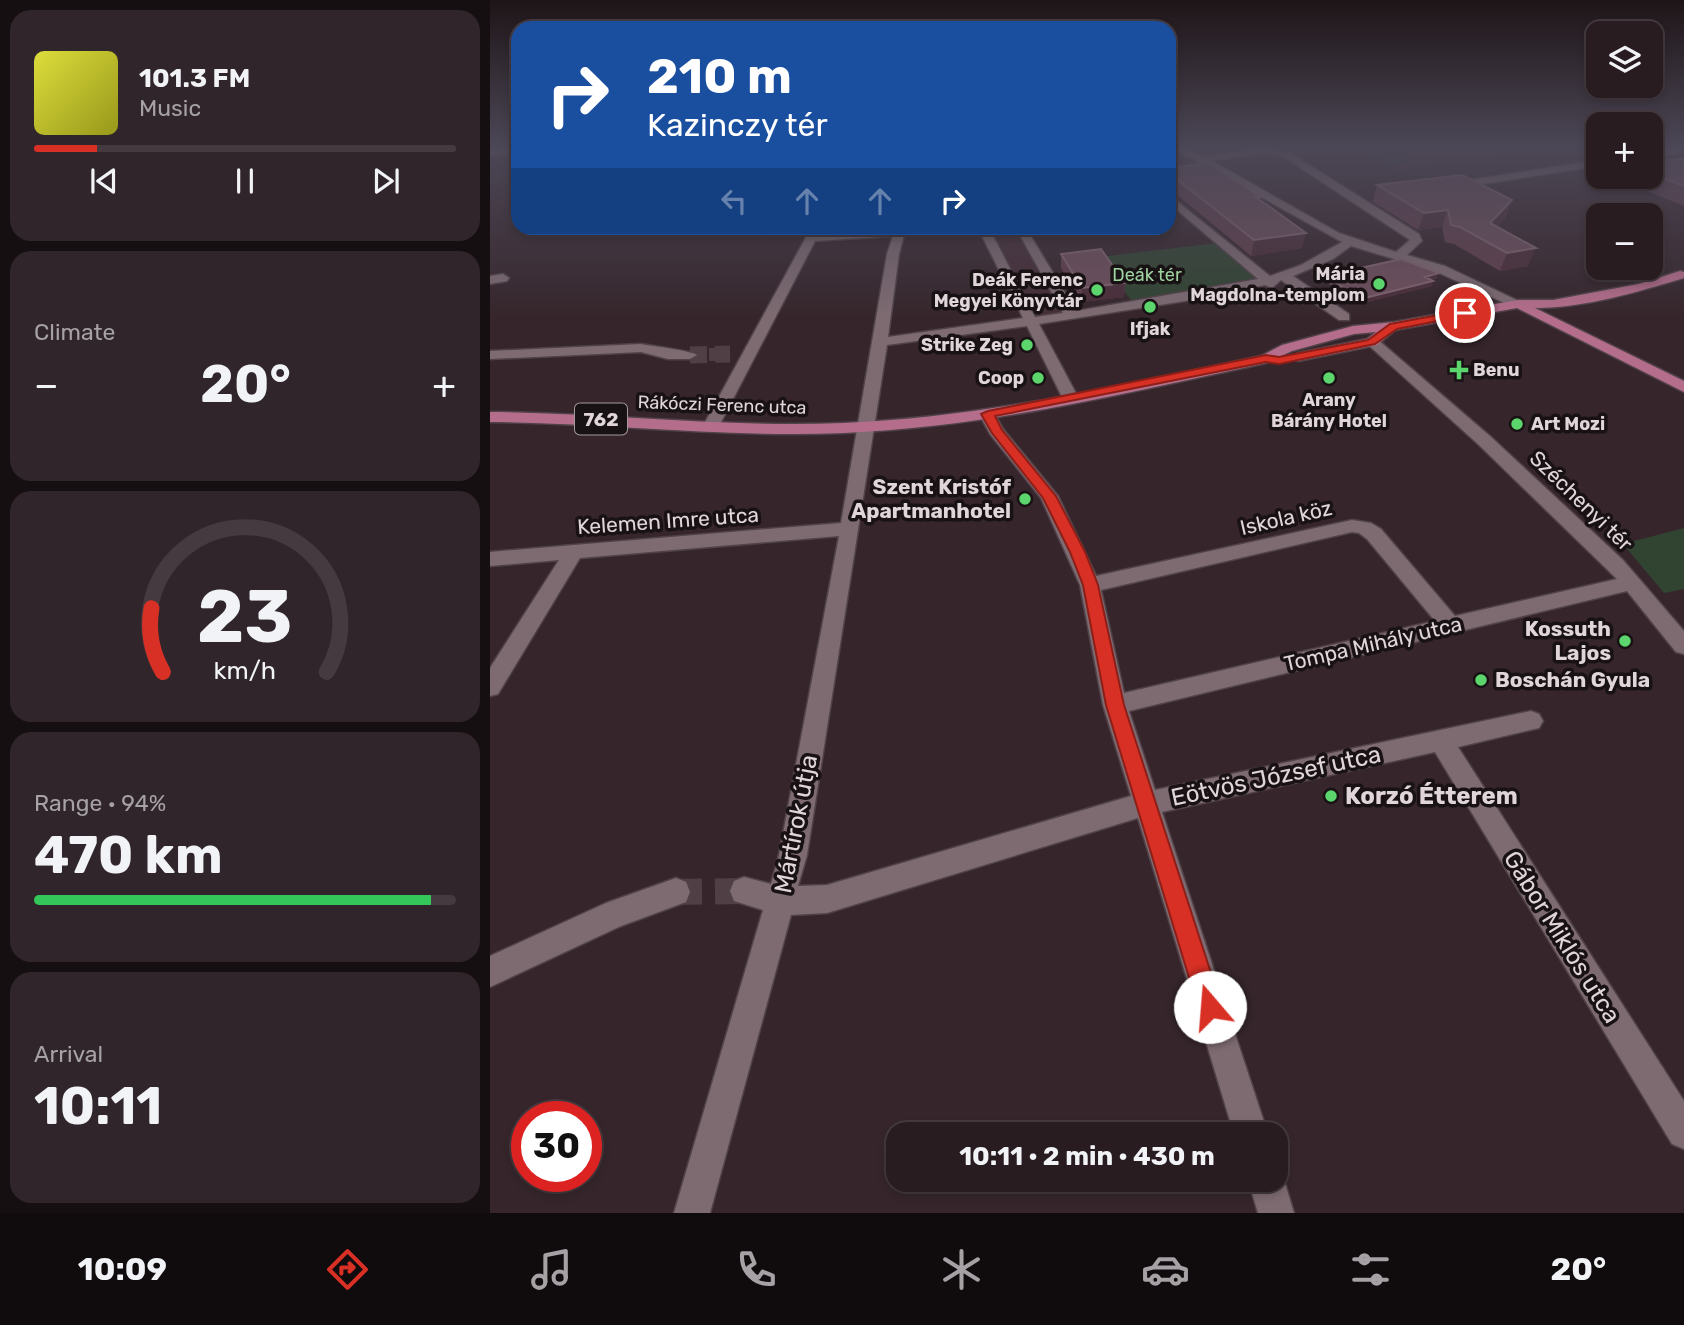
<!DOCTYPE html>
<html lang="en">
<head>
<meta charset="utf-8">
<style>
  :root { --surface:#281c21; --page:#30252a; --text:#f1f3f6; --muted:#a5a1a5; --line:#443a3f; --accent:#d93025 }
  body { margin:0; font-family:Rubik,sans-serif; background:var(--page); color:var(--text); height:100vh; display:flex; flex-direction:column; font-size:26px; white-space:nowrap }
  * { box-sizing:border-box; margin:0 }
  p { font-size:23px; color:var(--muted) }
  .icon { flex:none; width:38px; height:38px; fill:none; stroke:currentColor; stroke-width:2; stroke-linecap:round; stroke-linejoin:round }
  .map { position:relative; flex:1; overflow:hidden }
  .panel { display:flex; flex-direction:column; gap:10px; padding:10px; background:#160f12; width:490px }
  .panel>* { flex:none }
  .guide { position:absolute; left:21px; top:21px; width:665px; height:214px; border-radius:21px; box-shadow:0 4px 10px #0003,0 0 0 2px var(--line); background:#1a4fa0; color:#fff; overflow:hidden }
  .tools { position:absolute; left:1096px; top:21px; display:grid; gap:14px }
  .tools a { display:grid; place-items:center; width:77px; height:77px; border-radius:14px; background:var(--surface); box-shadow:0 4px 10px #0003,0 0 0 2px var(--line); font-size:35px }
  .speed { position:absolute; left:21px; top:1101px; display:flex; gap:14px; font-size:35px; font-weight:700; text-align:center }
  .speed>* { display:grid; place-content:center; width:91px; height:91px; border-radius:50%; background:var(--surface); box-shadow:0 4px 10px #0003,0 0 0 2px var(--line); line-height:1 }
  .speed .limit { border:10px solid #d22; background:#fff; color:#111 }
  .pin { position:absolute; display:grid; place-items:center; width:60px; height:60px; color:#fff; margin:-30px; border:4px solid #fff; border-radius:50%; box-shadow:0 2px 7px #0007 }
  .me { position:absolute; width:77px; margin:-38px; rotate:342deg; stroke-linejoin:round; filter:drop-shadow(0 0 5px #0008) }
  .turn { display:flex; align-items:center; gap:24px; height:147px; padding:0 21px; font-size:32px }
  .turn .icon { width:91px; height:91px; stroke-width:2.5 }
  .turn b { display:block; font-size:49px; line-height:60px }
  .lanes { display:flex; align-items:center; height:66px; padding:0 21px; background:#0003; justify-content:center; gap:35px; direction:ltr }
  .lanes .off { opacity:.35 }
  .big { font-size:52px; font-weight:700; line-height:1.1 }
  .panel .tile { flex:1; display:flex; flex-direction:column; justify-content:center; gap:10px; min-width:0; padding:0 24px; border-radius:21px; background:var(--page) }
  .panel .dial { align-items:center; gap:0 }
  .dial svg { height:182px; overflow:visible; fill:none; stroke:var(--line); stroke-width:7; stroke-linecap:round; text-anchor:middle }
  .dial text { fill:var(--text); stroke:none }
  .song { display:flex; align-items:center; gap:21px }
  .cover { width:84px; height:84px; border-radius:10px; background:linear-gradient(135deg,hsl(60 70% 55%),hsl(60 70% 35%)) }
  .played { height:7px; border-radius:4px; background:linear-gradient(90deg,var(--accent) 15%,var(--line) 15%) }
  .keys { display:flex; justify-content:space-around; direction:ltr }
  .heat { display:flex; justify-content:space-between; align-items:center; font-size:38px; direction:ltr }
  .charge { height:10px; border-radius:5px; background:linear-gradient(90deg,#34c759 94%,var(--line) 0) }
  .trip { position:absolute; left:396px; top:1122px; width:402px; height:70px; border-radius:21px; background:var(--surface); box-shadow:0 4px 10px #0003,0 0 0 2px var(--line); font-weight:700; line-height:70px; text-align:center }
  .tabs { display:flex; height:112px; justify-content:space-around; align-items:center; background:#100b0d; color:var(--muted) }
  .tabs .icon { width:49px; height:49px }
  .tabs .selected { color:var(--accent) }
  .tabs b { font-size:32px; color:var(--text) }
  main { display:flex; flex:1; min-height:0 }
  .map>svg:first-child { display:block }
</style>
</head>
<body>
<main>
<section class="panel">
<div class="tile">
<div class="song"><i class="cover"></i><div><b>101.3 FM</b><p>Music</p></div></div>
<div class="played"></div>
<div class="keys"><svg class="icon" aria-label="previous" viewBox="0 0 24 24"><path d="M18 5L8 12l10 7zM5 5v14"/></svg><svg class="icon" aria-label="pause" viewBox="0 0 24 24"><path d="M8 5v14M16 5v14"/></svg><svg class="icon" aria-label="next" viewBox="0 0 24 24"><path d="M6 5l10 7-10 7zM19 5v14"/></svg></div>
</div>
<div class="tile"><p>Climate</p>
<div class="heat"><a>−</a><b class="big">20°</b><a>+</a></div>
</div>
<div class="tile dial"><svg viewBox="0 0 100 80">
<path d="M14 69A42 42 0 1 1 86 69"/>
<path d="M14 69A42 42 0 0 1 9 41" stroke="#d93025"/>
<text x="50" y="56" font-size="32" font-weight="700">23</text>
<text x="50" y="72" font-size="11">km/h</text>
</svg></div>
<div class="tile"><p>Range · 94%</p><b class="big">470 km</b><div class="charge"></div></div>
<div class="tile"><p>Arrival</p><b class="big">10:11</b></div>
</section>
<div class="map">
<svg width="1194" height="1213" viewBox="0 0 1194 1213">
  <rect width="100%" height="100%" fill="#36262c"/>
  <path fill="#442d36" d="M867,147H985L1006,157L907,169Z
    M496,228H528L577,313L542,318Z"/>
  <path fill="#314432" d="M867,147H895L923,162L899,165Z
    M28,190V228H138C118,233 35,248 24,223C21,215 27,199 28,190Z
    M727,243L770,279L642,302L610,257Z
    M1194,528V589L1174,593L1133,544Z"/>
  <g fill="none" stroke-linecap="round" stroke-linejoin="round">
    <path stroke="#504046" stroke-width="13" stroke-dasharray="13 6" stroke-linecap="butt" d="M200,355L240,354"/>
    <path stroke="#504046" stroke-width="17" stroke-dasharray="17 8" stroke-linecap="butt" d="M200,355L240,354"/>
    <path stroke="#504046" stroke-width="26" stroke-dasharray="26 13" stroke-linecap="butt" d="M186,892L254,891"/>
    <g stroke="#504248" stroke-width="3">
      <path id="minor" d="M28,147V152L0,155V149Z
        M681,147H692L714,157L773,147L800,153L929,234L932,241L917,255L955,266L1035,304L1033,307H1023L947,272L861,246L843,259L803,276L859,314V320H849L791,280L782,288L775,285L714,298L549,324L589,399L581,404L573,399L537,326L397,345L317,855L308,886L337,885L641,796L613,705L590,585L551,498L500,434L489,414L491,411H503L513,429L568,496L606,576L862,520L881,523L891,529L965,616L1127,579L989,445L875,342L877,339H887L1001,437L1133,560L1194,631V654L1186,652L1137,591L639,711L665,790L1041,711L1049,714L1053,721L1049,728L968,747L1194,1101V1149L1182,1144L945,752L672,812L778,1134H744L648,818L337,913L301,915L220,1213H184L273,910L244,901L240,891L244,881L254,877L281,884L289,855L349,536L90,558L8,694L0,696V668L69,560L0,566V552L351,523L397,254L403,236L325,241L229,426L221,431L213,426L321,228H331L328,234L406,228H477L472,231L414,235L409,254L398,337L533,318L488,228H499L545,317L573,313L526,228H536L586,311L768,279L679,203V195L780,276L811,265L852,242ZM773,153L794,157L920,240L906,252L849,233L722,161ZM862,532L869,533L877,539L945,621L634,693L611,590Z
        M1191,147H1194V152L1160,158V152Z
        M1108,160V166L961,189L956,186L961,183Z
        M13,274L19,278L17,281L0,284V276Z
        M151,344C162,346 203,351 207,355L200,359H178L151,352L0,359V351Z
        M186,878L196,882L200,892L196,902L131,926L0,987V956L116,903Z
        M786,1166L794,1180L804,1213H768L758,1180H786Z"/>
    </g>
    <g stroke="#504248" stroke-width="3">
      <path id="major" d="M1190,271L1194,272V278C1147,292 1095,308 1045,308L1194,381V392L1027,308L905,330L887,345L808,361L801,357L808,353L877,339L886,332L864,334L802,351L776,363C637,393 497,427 354,433C236,438 118,423 0,422V412C118,413 236,428 354,423C496,417 634,385 771,356L792,345L863,326L904,322L1028,300H1063L1149,284Z"/>
    </g>
    <use href="#minor" fill="#7e6b72" fill-rule="evenodd"/>
    <use href="#major" fill="#b46e8b" fill-rule="evenodd"/>
  </g>
  <path fill="#613f4d" d="M1194,158V206L1134,182L1136,177H1160V163Z
    M679,168L770,200L812,248L761,256L679,188Z
    M887,185L1016,217L1006,227L1038,266L1010,271L964,244L955,242L952,227L928,230L883,202Z
    M571,254L635,283L634,297L592,302L571,268Z
    M835,276L947,278L940,280L942,286L869,304L834,281Z"/>
  <path fill="#4a2e39" d="M1022,200L1016,217L993,241L1000,223Z
    M958,210L952,227L928,230L934,213Z
    M816,233L812,248L761,256L764,240Z
    M1046,248L1038,266L1010,271L1017,253Z
    M949,273L947,278L933,281L935,277Z
    M943,281L942,286L869,304L871,299Z
    M635,283L634,297L592,302V288Z"/>
  <path fill="#6e4f5c" stroke="#80646f" stroke-width="2" d="M1194,158V186L1160,173V163Z
    M719,163L770,197H766L816,233L764,240L679,173V168Z
    M972,175L1022,200L1000,223L1046,248L1017,253L970,227L961,225L958,210L934,213L887,185Z
    M611,249L635,283L592,288L571,254Z
    M911,259L949,273L935,277L943,281L871,299L835,276Z"/>
  <linearGradient id="sky" x2="0" y2="1"><stop stop-color="#1e1518"/><stop offset="0.46" stop-color="#4c4756"/><stop offset="1" stop-color="#4c4756" stop-opacity="0"/></linearGradient>
  <rect width="1194" height="317" fill="url(#sky)"/>
  <path fill="#d93025" stroke="#8d1f18" stroke-width="2" d="M975,310L980,313L979,315L907,329L885,344L789,364L776,362L505,416L512,430L566,496L595,552L608,585L634,705L732,1007L729,1016L720,1019L712,1016L708,1007L616,705L593,585L580,552L553,498L502,433L491,414L498,411L776,355L789,357L878,340L900,324Z"/>
  <g fill="#5cd56d" stroke="#191214" stroke-width="2.5">
    <circle cx="889" cy="284" r="7"/>
    <circle cx="607" cy="290" r="7"/>
    <circle cx="660" cy="307" r="7"/>
    <circle cx="537" cy="345" r="7"/>
    <path d="M965.5 359.5h7v7h7v7h-7v7h-7v-7h-7v-7h7z"/>
    <circle cx="548" cy="378" r="7"/>
    <circle cx="839" cy="378" r="7"/>
    <circle cx="1027" cy="424" r="7"/>
    <circle cx="535" cy="499" r="7"/>
    <circle cx="1135" cy="641" r="7"/>
    <circle cx="991" cy="680" r="7"/>
    <circle cx="841" cy="796" r="7"/>
  </g>
  <g text-anchor="middle" stroke-width="7" stroke-linejoin="round" paint-order="stroke">
    <g font-size="18" font-weight="bold" fill="#e0d5d9" stroke="#191214" text-anchor="end">
      <text x="875" y="280">Mária<tspan x="875" dy="21">Magdolna-templom</tspan></text>
      <text x="593" y="286">Deák Ferenc<tspan x="593" dy="21">Megyei Könyvtár</tspan></text>
      <text x="660" y="335" text-anchor="middle">Ifjak</text>
      <text x="523" y="351">Strike Zeg</text>
      <text x="983" y="376" text-anchor="start">Benu</text>
      <text x="534" y="384">Coop</text>
      <text x="839" y="406" text-anchor="middle">Arany<tspan x="839" dy="21">Bárány Hotel</tspan></text>
      <text x="1041" y="430" text-anchor="start">Art Mozi</text>
    </g>
    <g font-size="18" fill="#9ed2a1" stroke="#191214">
      <text x="657" y="281">Deák tér</text>
    </g>
    <g font-size="18" fill="#e0d5d9" stroke="#191214">
      <text transform="translate(232 405) rotate(2)" y="6">Rákóczi Ferenc utca</text>
    </g>
    <rect fill="#191214" stroke="#a49a9e" stroke-width="2" x="85" y="403.5" width="52" height="31" rx="5"/>
    <g font-size="19" font-weight="bold" fill="#e0d5d9">
      <text x="111" y="426">762</text>
    </g>
    <g font-size="21" font-weight="bold" fill="#e0d5d9" stroke="#191214" text-anchor="end">
      <text x="521" y="494">Szent Kristóf<tspan x="521" dy="24">Apartmanhotel</tspan></text>
      <text x="1121" y="636">Kossuth<tspan x="1121" dy="24">Lajos</tspan></text>
      <text x="1005" y="687" text-anchor="start">Boschán Gyula</text>
    </g>
    <g font-size="21" fill="#e0d5d9" stroke="#191214">
      <text transform="translate(1091 501) rotate(44)" y="7">Széchenyi tér</text>
      <text transform="translate(796 518) rotate(-13)" y="7">Iskola köz</text>
      <text transform="translate(178 521) rotate(-4)" y="7">Kelemen Imre utca</text>
      <text transform="translate(883 644) rotate(-13)" y="7">Tompa Mihály utca</text>
    </g>
    <g font-size="24" fill="#e0d5d9" stroke="#191214">
      <text transform="translate(786 776) rotate(-12)" y="8">Eötvös József utca</text>
      <text transform="translate(306 824) rotate(-79)" y="8">Mártírok útja</text>
      <text transform="translate(1072 937) rotate(58)" y="8">Gábor Miklós utca</text>
    </g>
    <g font-size="24" font-weight="bold" fill="#e0d5d9" stroke="#191214" text-anchor="start">
      <text x="855" y="804">Korzó Étterem</text>
    </g>
  </g>
</svg>
<div class="tools">
<a><svg class="icon" aria-label="layers" viewBox="0 0 24 24"><path d="M12 4l9 5-9 5-9-5zM3 14l9 5 9-5"/></svg></a>
<a>+</a>
<a>−</a>
</div>
<div class="speed"><div class="limit">30</div></div>
<div class="pin" style="left:975px;top:313px;background:#d93025"><svg class="icon" aria-label="arrive" viewBox="0 0 24 24"><path d="M6 21V4h12l-3 4 3 4H6"/></svg></div>
<svg class="me" style="left:720px;top:1007px" viewBox="-20 -20 40 40"><circle r="19" fill="#fff"/><path d="M0-13L10 11 0 6-10 11z" fill="#d93025"/></svg>
<div class="trip">10:11 · 2 min · 430 m</div>
<div class="guide">
<div class="turn"><svg class="icon" aria-label="right" viewBox="0 0 24 24"><path d="M7 20v-9h11M14 6l5 5-5 5"/></svg><div><b>210 m</b>Kazinczy tér</div></div>
<div class="lanes"><svg class="icon off" aria-label="left" viewBox="0 0 24 24"><path d="M17 20v-9H6M10 6l-5 5 5 5"/></svg><svg class="icon off" aria-label="ahead" viewBox="0 0 24 24"><path d="M12 20V5M6 11l6-6 6 6"/></svg><svg class="icon off" aria-label="ahead" viewBox="0 0 24 24"><path d="M12 20V5M6 11l6-6 6 6"/></svg><svg class="icon" aria-label="right" viewBox="0 0 24 24"><path d="M7 20v-9h11M14 6l5 5-5 5"/></svg></div>
</div>
</div>
</main>
<nav class="tabs">
<b>10:09</b>
<svg class="icon selected" aria-label="directions" viewBox="0 0 24 24"><path d="M12 3l9 9-9 9-9-9zM9 14v-3h6M13 9l2 2-2 2"/></svg>
<svg class="icon" aria-label="music" viewBox="0 0 24 24"><path d="M9 18V5l10-2v13"/><circle cx="6" cy="18" r="3"/><circle cx="16" cy="16" r="3"/></svg>
<svg class="icon" aria-label="phone" viewBox="0 0 24 24"><path d="M5 4h4l2 5-3 2q2 4 5 5l2-3 5 2v4C11 20 4 13 5 4z"/></svg>
<svg class="icon" aria-label="climate" viewBox="0 0 24 24"><path d="M12 3v18M4 7l16 10M4 17L20 7"/></svg>
<svg class="icon" aria-label="car" viewBox="0 0 24 24"><path d="M5 17H2v-5l4-1 3-4h7l3 4 3 1v5h-3M9 17h6M6 11h13"/><circle cx="7" cy="17" r="2"/><circle cx="17" cy="17" r="2"/></svg>
<svg class="icon" aria-label="filters" viewBox="0 0 24 24"><path d="M4 7h16M4 17h16"/><circle cx="9" cy="7" r="2"/><circle cx="15" cy="17" r="2"/></svg>
<b>20°</b>
</nav>
</body>
</html>
